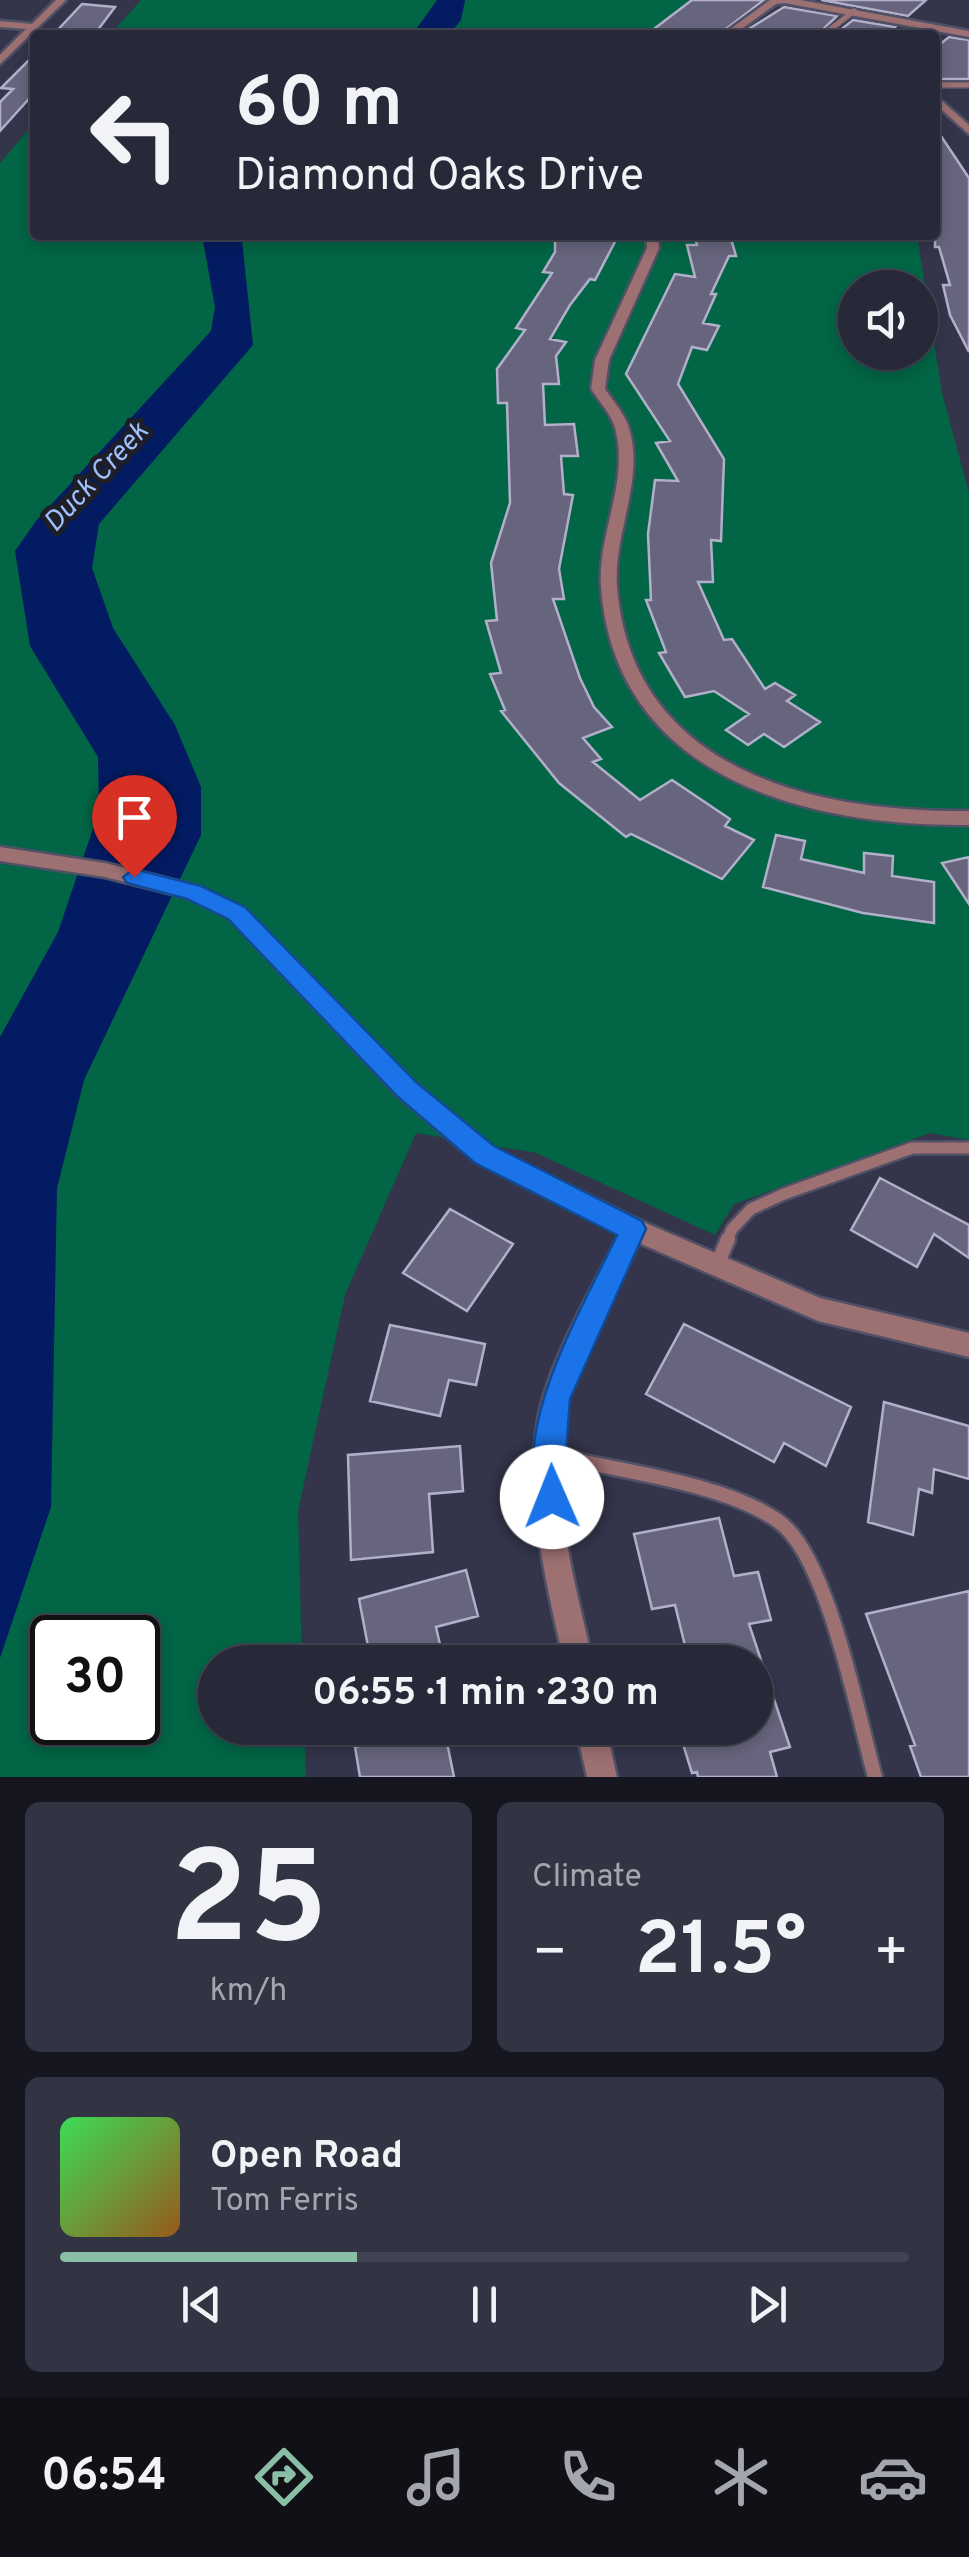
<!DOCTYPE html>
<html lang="en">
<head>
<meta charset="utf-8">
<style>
  :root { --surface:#272838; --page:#333443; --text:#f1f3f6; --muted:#a4a6ae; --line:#434453; --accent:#8abfa5 }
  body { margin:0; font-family:Overpass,sans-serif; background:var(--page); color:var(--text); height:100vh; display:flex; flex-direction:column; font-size:38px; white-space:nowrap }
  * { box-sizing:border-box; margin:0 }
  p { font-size:32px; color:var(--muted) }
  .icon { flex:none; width:55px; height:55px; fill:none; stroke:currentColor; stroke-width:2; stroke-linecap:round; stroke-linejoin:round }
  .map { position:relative; height:1777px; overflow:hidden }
  .side { display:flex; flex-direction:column; gap:25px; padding:25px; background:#15161f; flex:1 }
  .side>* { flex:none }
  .hud { position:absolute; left:30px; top:30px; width:910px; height:210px; border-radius:10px; box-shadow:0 5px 15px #0003,0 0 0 2px var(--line); background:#272838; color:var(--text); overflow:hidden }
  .buttons { position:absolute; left:838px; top:270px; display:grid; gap:20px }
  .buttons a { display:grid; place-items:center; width:100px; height:100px; border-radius:50%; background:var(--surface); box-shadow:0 5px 15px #0003,0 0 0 2px var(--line); font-size:50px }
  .speed { position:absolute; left:30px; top:1615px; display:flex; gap:20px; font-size:50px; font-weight:700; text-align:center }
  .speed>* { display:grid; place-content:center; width:130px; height:130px; border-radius:50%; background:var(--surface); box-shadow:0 5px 15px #0003,0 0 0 2px var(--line); line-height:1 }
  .speed .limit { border:5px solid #111; border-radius:15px; background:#fff; color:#111 }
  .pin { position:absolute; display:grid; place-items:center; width:85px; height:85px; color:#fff; margin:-102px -42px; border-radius:50% 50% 50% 0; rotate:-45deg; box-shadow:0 0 10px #0007 }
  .pin .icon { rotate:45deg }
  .me { position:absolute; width:110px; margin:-55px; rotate:359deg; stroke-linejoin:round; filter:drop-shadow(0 0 8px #0008) }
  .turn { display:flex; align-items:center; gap:35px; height:210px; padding:0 40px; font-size:45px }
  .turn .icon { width:130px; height:130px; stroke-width:2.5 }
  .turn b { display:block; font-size:70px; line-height:85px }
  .big { font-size:75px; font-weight:700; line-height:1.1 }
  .side .tile { flex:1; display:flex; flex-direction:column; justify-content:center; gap:15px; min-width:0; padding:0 35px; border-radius:15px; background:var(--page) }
  .side .dial { align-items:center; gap:0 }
  .dial b { font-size:130px; line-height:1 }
  .song { display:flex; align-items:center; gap:30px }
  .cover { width:120px; height:120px; border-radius:15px; background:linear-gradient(135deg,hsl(130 70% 55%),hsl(30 70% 35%)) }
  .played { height:10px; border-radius:5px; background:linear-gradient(90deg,var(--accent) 35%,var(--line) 35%) }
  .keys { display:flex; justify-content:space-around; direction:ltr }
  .heat { display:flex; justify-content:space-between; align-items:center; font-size:55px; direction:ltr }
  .side .tiles { flex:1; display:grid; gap:25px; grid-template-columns:1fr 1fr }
  .tile:last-child { grid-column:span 2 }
  .trip { position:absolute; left:198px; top:1645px; width:575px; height:100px; border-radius:50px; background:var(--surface); box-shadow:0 5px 15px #0003,0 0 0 2px var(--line); font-weight:700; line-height:100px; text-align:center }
  .dock { display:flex; height:160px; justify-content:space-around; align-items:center; background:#101016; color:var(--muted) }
  .dock .icon { width:70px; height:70px }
  .dock .selected { color:var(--accent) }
  .dock b { font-size:45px; color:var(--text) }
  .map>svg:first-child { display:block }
</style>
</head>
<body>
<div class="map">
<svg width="969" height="1777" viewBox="0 0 969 1777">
  <rect width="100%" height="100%" fill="#34354b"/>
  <path fill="#026545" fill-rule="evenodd" d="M141,0H770L722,35H110Z
    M35,122V235H917L942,393L969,493V1140L930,1133L734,1204L715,1235L536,1153L416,1133L345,1295L298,1511L302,1662H215V1728H304L306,1777H0V163ZM855,288H920V352H855ZM52,1638H138V1722H52Z"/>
  <path fill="#031b62" d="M437,0H465L461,20L449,35H412Z
    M202,235H246L242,240L253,345L99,524L92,568L113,628L175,725L201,787V835L84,1080L57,1188L51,1507L0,1658V1037L58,932L99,811L98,757L30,646L15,551L36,521L211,331L215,307Z"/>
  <path fill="#67657d" stroke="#b2afca" stroke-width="2.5" d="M692,0H764L718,35H646Z
    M821,0H926L908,16Z
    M82,4L115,7L94,35H53Z
    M784,7L837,16L817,35H739Z
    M853,20L895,27L886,35L839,31Z
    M949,37L969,40V79H940L936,75L935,48Z
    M35,54V92L0,131V102L13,89L1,88Z
    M935,127L969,178V352L950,315L943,285H950L939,247H935Z
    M555,235L617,238L595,280L590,279L570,305L550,339L566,342L556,356L559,384H543L545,425L574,424L578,456H561L564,494L573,495L559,569L564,599H553L580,678L594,707L612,727L583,738L601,759L593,762L640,800L672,780L730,819L725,826L754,840L722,879L631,834L626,837L559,783L501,711L505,710L490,674L501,673L486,621L497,620L491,563L510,503L507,403H498L497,369L525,330L516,328L552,273L543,272L555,252Z
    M694,235H730L736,256H729L711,294H716L703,323L719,326L707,350L692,347L678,384L724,459L721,541L711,540L713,582H698L724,640L732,639L765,689L775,683L795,695L787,701L820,722L784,747L764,734L748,745L726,730L749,714L714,691L685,697L659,653L666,652L646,600H651L648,534L655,480L678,481L656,443L670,441L626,374L675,274L695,277L687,245H697Z
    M776,835L805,841L801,859L864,873V853L893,856L892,876L934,882V923L863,913L763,887Z
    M969,857V904L942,863Z
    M880,1178L969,1225V1258L934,1234L917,1267L851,1230Z
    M450,1209L513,1244L467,1311L403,1273Z
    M684,1324L851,1407L826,1466L784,1443L774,1462L646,1394Z
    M390,1325L485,1344L476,1385L449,1380L440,1416L370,1401Z
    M884,1402L969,1426V1479L934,1469L932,1493L919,1489L913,1535L868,1522Z
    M460,1446L463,1491L429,1494L433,1552L351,1560L348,1455Z
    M719,1518L734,1576L758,1572L771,1620L749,1624L790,1747L770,1752L777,1777H698L697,1772L692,1773L678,1728H755V1662H689L675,1605L652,1609L634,1534Z
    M466,1570L478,1616L436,1627L444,1662H371L359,1599Z
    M969,1591V1777H921L910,1746L915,1745L866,1614Z
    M429,1728H444L454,1777H360L355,1747Z"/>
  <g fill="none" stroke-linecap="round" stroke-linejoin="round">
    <g stroke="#505166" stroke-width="8">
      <path id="lane-far2" d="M823,35L854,11
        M935,85H969"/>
    </g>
    <g stroke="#505166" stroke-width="16">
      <path id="lane-far1" d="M727,1241L732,1229L751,1209L784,1194L912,1148H969"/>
    </g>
    <g stroke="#505166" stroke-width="19">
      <path id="lane" d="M717,1265L728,1239
        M550,1455C615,1470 725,1483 778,1521C828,1555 858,1717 875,1777"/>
    </g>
    <g stroke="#505166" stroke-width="5">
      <path id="street" d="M56,0H66L0,64V55L26,29L0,27V21L32,24Z
        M770,0H800L969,31V37L784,3L776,4L733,35H722Z
        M935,95L969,125V134L935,104Z
        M646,235H658L659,248L609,360L605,389C613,401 625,414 629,428C645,480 613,534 617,587C632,771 815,813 969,811V825C809,827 615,779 601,587C597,534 630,481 615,428C611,414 599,401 591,389L595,360L647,248Z
        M0,847L105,863L193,885L243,908L415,1083L492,1148L641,1221L820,1298L969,1333V1357L818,1321L639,1243C615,1293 584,1343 569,1397C545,1481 574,1579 593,1662H564C546,1583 519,1475 544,1395C561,1339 593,1287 619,1234L476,1162L399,1097L229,918L188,898L105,877L0,861Z
        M576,1728H606L617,1777H587Z"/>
    </g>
    <use href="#lane-far2" stroke="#9d7072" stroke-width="5"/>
    <use href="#lane-far1" stroke="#9d7072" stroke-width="11"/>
    <use href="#lane" stroke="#9d7072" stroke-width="14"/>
    <use href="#street" fill="#9d7072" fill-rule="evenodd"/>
  </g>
  <path fill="#1a73e8" stroke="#114b97" stroke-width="2.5" d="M134,869L201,886L245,907L416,1082L494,1146L642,1221L646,1229L570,1399L565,1466L567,1497L563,1508L552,1512L541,1508C508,1429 584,1306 617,1235L475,1163L398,1097L228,919L187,899L127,883L123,877Z"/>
  <g text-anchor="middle" stroke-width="10" stroke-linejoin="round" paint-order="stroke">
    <g font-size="28" font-style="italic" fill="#9fbefc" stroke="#1d1e28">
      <text transform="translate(95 476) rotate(-47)" y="10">Duck Creek</text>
    </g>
  </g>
</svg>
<div class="buttons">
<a><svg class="icon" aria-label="sound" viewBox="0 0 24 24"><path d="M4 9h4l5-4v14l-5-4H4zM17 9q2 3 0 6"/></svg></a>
</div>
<div class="speed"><div class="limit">30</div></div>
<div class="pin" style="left:134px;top:877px;background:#d93025"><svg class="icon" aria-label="arrive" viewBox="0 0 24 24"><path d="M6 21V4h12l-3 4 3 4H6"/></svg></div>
<svg class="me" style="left:552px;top:1497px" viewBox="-20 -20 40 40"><circle r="19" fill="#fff"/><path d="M0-13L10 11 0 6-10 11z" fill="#1a73e8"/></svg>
<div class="trip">06:55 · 1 min · 230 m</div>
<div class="hud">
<div class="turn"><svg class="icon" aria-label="left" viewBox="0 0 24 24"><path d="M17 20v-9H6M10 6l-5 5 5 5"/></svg><div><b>60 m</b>Diamond Oaks Drive</div></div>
</div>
</div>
<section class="side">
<div class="tiles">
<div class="tile dial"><b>25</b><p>km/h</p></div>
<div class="tile"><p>Climate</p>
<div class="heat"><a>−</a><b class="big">21.5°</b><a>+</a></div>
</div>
<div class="tile">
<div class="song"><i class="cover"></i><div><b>Open Road</b><p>Tom Ferris</p></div></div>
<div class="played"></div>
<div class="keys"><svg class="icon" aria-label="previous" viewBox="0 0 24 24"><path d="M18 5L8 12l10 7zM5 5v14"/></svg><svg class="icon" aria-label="pause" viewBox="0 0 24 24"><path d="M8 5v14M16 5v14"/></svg><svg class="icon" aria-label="next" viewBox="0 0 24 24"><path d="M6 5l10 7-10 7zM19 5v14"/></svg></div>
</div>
</div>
</section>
<nav class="dock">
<b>06:54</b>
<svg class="icon selected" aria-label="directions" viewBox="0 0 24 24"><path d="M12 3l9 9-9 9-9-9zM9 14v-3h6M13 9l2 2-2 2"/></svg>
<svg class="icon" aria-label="music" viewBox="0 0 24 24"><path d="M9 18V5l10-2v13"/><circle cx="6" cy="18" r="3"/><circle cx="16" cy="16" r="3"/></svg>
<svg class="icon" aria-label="phone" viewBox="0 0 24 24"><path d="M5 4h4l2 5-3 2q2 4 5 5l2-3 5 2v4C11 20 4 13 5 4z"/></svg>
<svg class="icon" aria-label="climate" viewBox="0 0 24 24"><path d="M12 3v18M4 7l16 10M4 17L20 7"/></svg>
<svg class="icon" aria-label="car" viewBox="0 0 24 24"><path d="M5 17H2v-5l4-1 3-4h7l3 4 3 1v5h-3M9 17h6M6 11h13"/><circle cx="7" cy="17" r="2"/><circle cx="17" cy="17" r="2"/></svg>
</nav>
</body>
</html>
